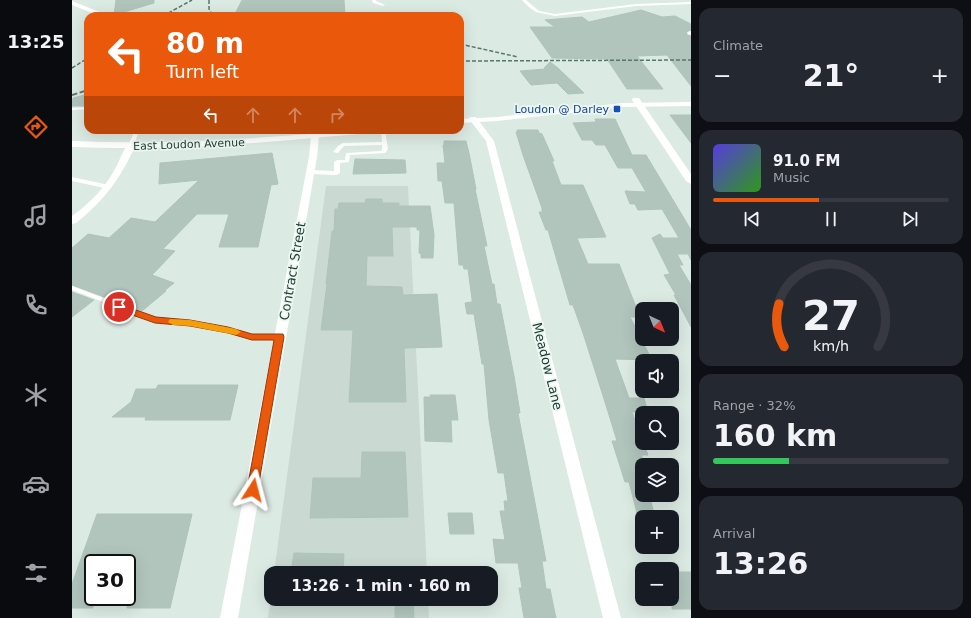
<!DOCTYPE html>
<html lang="en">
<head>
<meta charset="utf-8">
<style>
  :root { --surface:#171b24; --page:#242831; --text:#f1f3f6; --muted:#9ea1a6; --line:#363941; --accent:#ea580c }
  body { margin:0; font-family:"DejaVu Sans",sans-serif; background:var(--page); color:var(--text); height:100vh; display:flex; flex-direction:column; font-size:15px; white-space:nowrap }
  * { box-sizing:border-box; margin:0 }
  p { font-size:13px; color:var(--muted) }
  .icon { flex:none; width:22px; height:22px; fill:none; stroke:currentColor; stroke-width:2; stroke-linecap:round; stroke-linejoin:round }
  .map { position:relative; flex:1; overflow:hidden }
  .panel { display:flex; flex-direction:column; gap:8px; padding:8px; background:#0d0f14; width:280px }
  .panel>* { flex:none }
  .top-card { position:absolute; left:12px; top:12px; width:380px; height:122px; border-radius:12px; box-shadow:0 4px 16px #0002; background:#ea580c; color:#fff; overflow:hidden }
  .needle { width:26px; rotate:137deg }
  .buttons { position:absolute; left:563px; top:302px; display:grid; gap:8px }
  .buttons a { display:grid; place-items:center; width:44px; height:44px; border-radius:8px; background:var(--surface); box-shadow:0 4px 16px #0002; font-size:20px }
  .speed { position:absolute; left:12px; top:554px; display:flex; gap:8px; font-size:20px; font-weight:700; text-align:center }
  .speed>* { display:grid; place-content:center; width:52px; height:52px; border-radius:50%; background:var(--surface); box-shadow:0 4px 16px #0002; line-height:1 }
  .speed .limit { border:2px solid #111; border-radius:6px; background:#fff; color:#111 }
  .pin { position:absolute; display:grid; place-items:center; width:34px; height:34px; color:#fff; margin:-17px; border:2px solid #fff; border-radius:50%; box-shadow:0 1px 4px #0007 }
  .me { position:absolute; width:44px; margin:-22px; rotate:9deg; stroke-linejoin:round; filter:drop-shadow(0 0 3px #0008) }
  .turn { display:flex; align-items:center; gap:14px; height:84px; padding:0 16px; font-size:18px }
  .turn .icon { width:52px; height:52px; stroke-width:2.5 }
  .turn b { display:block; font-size:28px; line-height:34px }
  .lanes { display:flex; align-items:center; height:38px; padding:0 16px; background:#0003; justify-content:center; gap:20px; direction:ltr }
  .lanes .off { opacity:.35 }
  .big { font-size:30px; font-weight:700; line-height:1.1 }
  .panel .widget { flex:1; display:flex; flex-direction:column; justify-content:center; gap:6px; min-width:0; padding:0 14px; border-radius:12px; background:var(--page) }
  .panel .dial { align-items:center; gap:0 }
  .dial svg { height:104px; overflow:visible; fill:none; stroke:var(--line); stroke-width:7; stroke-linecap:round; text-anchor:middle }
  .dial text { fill:var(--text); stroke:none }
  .song { display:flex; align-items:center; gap:12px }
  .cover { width:48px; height:48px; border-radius:6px; background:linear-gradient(135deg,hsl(250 70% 55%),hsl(110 70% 35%)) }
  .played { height:4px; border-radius:2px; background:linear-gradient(90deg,var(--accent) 45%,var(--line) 45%) }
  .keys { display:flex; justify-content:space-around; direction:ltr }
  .heat { display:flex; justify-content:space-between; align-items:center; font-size:22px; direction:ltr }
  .charge { height:6px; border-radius:3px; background:linear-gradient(90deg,#34c759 32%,var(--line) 0) }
  .trip { position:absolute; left:192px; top:566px; width:234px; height:40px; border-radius:12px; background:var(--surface); box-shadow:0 4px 16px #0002; font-weight:700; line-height:40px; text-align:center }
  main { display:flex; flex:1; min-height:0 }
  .dock { display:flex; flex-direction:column; width:72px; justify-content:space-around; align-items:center; background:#090b0e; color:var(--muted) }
  .dock .icon { width:28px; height:28px }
  .dock .on { color:var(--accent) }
  .dock b { font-size:18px; color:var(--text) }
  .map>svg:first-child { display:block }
</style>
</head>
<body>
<main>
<nav class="dock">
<b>13:25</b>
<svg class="icon on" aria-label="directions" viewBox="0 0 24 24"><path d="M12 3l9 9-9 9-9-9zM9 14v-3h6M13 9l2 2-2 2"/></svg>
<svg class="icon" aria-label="music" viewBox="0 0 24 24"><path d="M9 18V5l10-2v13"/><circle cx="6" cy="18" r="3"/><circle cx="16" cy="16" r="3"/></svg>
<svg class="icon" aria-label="phone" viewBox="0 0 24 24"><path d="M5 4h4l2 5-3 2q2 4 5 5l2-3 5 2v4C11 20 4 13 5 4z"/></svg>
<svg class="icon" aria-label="climate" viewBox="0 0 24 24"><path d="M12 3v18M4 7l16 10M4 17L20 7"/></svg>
<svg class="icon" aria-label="car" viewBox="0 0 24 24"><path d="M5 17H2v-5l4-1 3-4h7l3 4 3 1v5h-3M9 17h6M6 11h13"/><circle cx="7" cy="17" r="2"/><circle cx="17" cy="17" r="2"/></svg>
<svg class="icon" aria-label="filters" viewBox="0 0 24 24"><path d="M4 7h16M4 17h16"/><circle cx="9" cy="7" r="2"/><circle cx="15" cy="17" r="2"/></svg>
</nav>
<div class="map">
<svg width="619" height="618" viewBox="0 0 619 618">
  <rect width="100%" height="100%" fill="#dceae4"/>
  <path fill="#cadad3" d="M254,186H336L355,573H202Z
    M199,597V599H356L357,618H196Z"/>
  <path fill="#b1c5bd" stroke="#aec4bb" d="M44,0H82V3L42,15Z
    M170,0H272L273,16H162Z
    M569,10L590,17L603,16L619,24V30L614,32L615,35L619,36V86L595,55L565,56L591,89H555L535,59L480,58L458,27H483L473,20L510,17L517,22Z
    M478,62L486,68L512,93L496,94L485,83L459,85L448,71L473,69L472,68Z
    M16,94V106H0L1,98Z
    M598,115H619V143Z
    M523,119H543L560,155H574L619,230V260L616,254H605L611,265H607L619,285V327L602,295H604L592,275L598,274L580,238L588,234L591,238H607L590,209L566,210L563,204H558L553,191L574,192L560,168H546L533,145H524L520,140H510L501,123L524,122Z
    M445,130H466L467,133L470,134L482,161H480L489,185H511L534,237L505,238L516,264H547L568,317H558L580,360L543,359L557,398H572L575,409H566L567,412H560L576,455H570V498H578L583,517H566L557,482H553L540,441H545L533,402L511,333L501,305H498L476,230H474L467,212H470V208L451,155L444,132H446Z
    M372,141H394L397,153L404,189H403L415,246H412L420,284H422L425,304H428L442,376L448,413H446L474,561H470L474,589H478L484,618H452L447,588H450L446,563H424L421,539L433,540L428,511H433L432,501H436L432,473H426L417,420L412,364H410L402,314H395L393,303L400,302V299L396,269H392L391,265H387L382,203H373L370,181H366L365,163H373L371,145H372Z
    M200,153L206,184L199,185L186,247H147L157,214H125L91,249L103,251L80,275L102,283L92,291H94L70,311L0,285V248L16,234L37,238L59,218L83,222L127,180L87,184L88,163Z
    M283,159L333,160L334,173L281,174Z
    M294,199H310V203H327V206H358L362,235L361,258H349V254L347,253L348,230H345V227H320L321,256H295L294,286L330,287L331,295L365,294L370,347L332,348L334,402H277L281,330H249L255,284H254L260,231H262L263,209H266L267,203H293Z
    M0,292L22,300L0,317Z
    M86,385H166L158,420H73L74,417H40L59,402L64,389H84Z
    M358,395H383L386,420H379L380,442L353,441L352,397H359Z
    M290,452H333L336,517L238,518L241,478H289Z
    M376,513H400L402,534H378Z
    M25,514H120L98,608H55V563H21V608H0V584Z
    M222,553L272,554L271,573H219Z
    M600,572H619V609H600Z
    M323,599H341L342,618H323Z"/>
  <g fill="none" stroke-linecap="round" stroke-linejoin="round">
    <path fill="#fff" fill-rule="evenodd" d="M300,0H304V1L313,5L311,6L301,3Z
      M450,0H454L467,11L483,14L564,4L619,2V4L564,6L483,16L464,12L458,8Z
      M16,107V109L0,110V108Z
      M63,130H67L62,146L57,147L56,146Z
      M309,130H313L316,149L313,153L278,155L277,162L268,163V173L265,175L238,174L235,172L238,170L262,171V162L265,160H273L274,153L309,151L310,149V145L272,146L266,153L261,152L266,146L271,143L310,142Z
      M0,177L37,185L40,187L37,189L0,181Z
      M0,286L84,318L118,321L156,328L180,335H208L212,337L208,339H180L156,332L118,325L83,322L0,290Z"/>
    <path fill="#fff" fill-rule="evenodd" d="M0,1L35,15L36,16H28L0,5Z
      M619,31V35L616,34V32Z
      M561,98H567L619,174V184L614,181L560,100Z
      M243,133L247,136L245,157L166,618H148L237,157L239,136Z
      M59,143L63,146C49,178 31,202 4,223L0,224V216C18,203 34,187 44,167C48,161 52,145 59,143Z"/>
    <path fill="#fff" fill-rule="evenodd" d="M398,117H404L422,141L549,618H531L414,141L397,119Z"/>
    <path fill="#fff" fill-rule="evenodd" d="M619,102V106L551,107L425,121L388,123V119L425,117L551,103Z
      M280,130H310L306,132C204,142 103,151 0,147V141C94,145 187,139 280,130Z"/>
    <path stroke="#57776e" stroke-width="1.5" stroke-dasharray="4 2" stroke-linecap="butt" d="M137,0V9L141,16
      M91,16L120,0
      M388,44L446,57
      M388,61L619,60
      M0,68L16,58"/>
    <path stroke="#57776e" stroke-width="2" stroke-dasharray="5.5 2.5" stroke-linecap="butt" d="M0,95L16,90"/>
  </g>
  <path fill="#ea580c" stroke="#983908" d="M47,304L84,317L118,320L156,327L180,334H211L212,337L185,494L181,495L177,494L175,490L202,340H180L156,333L118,326L83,323L43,309L42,307L43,305Z"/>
  <path fill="#f59e0b" d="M98,319L118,320L164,329L169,332L164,335L118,326L101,325L96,322Z"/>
  <rect fill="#1a4fb4" stroke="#edf7f2" stroke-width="1.5" x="541" y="105" width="8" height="8" rx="2"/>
  <g text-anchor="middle" stroke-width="3.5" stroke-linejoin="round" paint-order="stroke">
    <g font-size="11" fill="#164399" stroke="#edf7f2" text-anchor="end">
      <text x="537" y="113">Loudon @ Darley</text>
    </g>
    <g font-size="11" fill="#1d3b33" stroke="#edf7f2">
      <text transform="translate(117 144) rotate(-2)" y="4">East Loudon Avenue</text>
    </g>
    <g font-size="13" fill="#1d3b33" stroke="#edf7f2">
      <text transform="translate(220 271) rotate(-80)" y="5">Contract Street</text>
      <text transform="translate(476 366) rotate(76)" y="5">Meadow Lane</text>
    </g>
  </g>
</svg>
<div class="buttons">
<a><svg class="needle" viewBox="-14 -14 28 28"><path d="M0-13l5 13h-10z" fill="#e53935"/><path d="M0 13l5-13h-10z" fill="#9ea1a6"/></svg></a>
<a><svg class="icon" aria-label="sound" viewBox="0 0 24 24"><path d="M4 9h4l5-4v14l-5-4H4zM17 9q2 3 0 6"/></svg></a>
<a><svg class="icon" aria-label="search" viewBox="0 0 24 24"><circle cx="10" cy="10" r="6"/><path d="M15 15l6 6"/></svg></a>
<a><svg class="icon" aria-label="layers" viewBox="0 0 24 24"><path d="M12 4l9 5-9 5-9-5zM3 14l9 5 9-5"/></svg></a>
<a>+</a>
<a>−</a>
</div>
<div class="speed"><div class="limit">30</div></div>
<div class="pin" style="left:47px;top:307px;background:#d93025"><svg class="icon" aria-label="arrive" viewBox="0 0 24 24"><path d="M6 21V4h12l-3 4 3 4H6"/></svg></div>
<svg class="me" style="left:181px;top:490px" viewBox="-20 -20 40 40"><path d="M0-17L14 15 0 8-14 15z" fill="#ea580c" stroke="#fff" stroke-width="4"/></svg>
<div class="trip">13:26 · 1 min · 160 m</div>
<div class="top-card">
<div class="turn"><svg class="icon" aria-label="left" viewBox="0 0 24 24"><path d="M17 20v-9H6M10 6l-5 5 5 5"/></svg><div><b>80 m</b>Turn left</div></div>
<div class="lanes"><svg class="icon" aria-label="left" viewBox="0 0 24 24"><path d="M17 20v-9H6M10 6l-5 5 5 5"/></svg><svg class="icon off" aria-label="ahead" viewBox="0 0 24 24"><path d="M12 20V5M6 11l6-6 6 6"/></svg><svg class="icon off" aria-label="ahead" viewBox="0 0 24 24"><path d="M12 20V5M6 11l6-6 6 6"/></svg><svg class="icon off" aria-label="right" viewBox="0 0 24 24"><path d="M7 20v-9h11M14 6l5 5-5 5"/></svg></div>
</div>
</div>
<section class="panel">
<div class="widget"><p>Climate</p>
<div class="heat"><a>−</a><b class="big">21°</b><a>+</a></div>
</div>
<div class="widget">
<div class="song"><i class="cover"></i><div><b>91.0 FM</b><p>Music</p></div></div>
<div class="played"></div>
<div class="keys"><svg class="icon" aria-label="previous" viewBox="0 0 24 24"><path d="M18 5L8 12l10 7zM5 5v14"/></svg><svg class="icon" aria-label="pause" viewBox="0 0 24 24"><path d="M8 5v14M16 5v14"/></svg><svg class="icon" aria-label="next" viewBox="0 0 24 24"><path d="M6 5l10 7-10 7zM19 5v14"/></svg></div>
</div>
<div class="widget dial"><svg viewBox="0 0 100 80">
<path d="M14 69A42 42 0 1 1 86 69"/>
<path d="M14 69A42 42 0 0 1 10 36" stroke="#ea580c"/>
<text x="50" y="56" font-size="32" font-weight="700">27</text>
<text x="50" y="72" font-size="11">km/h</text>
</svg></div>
<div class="widget"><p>Range · 32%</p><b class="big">160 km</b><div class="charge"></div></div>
<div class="widget"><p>Arrival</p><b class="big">13:26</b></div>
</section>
</main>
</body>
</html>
